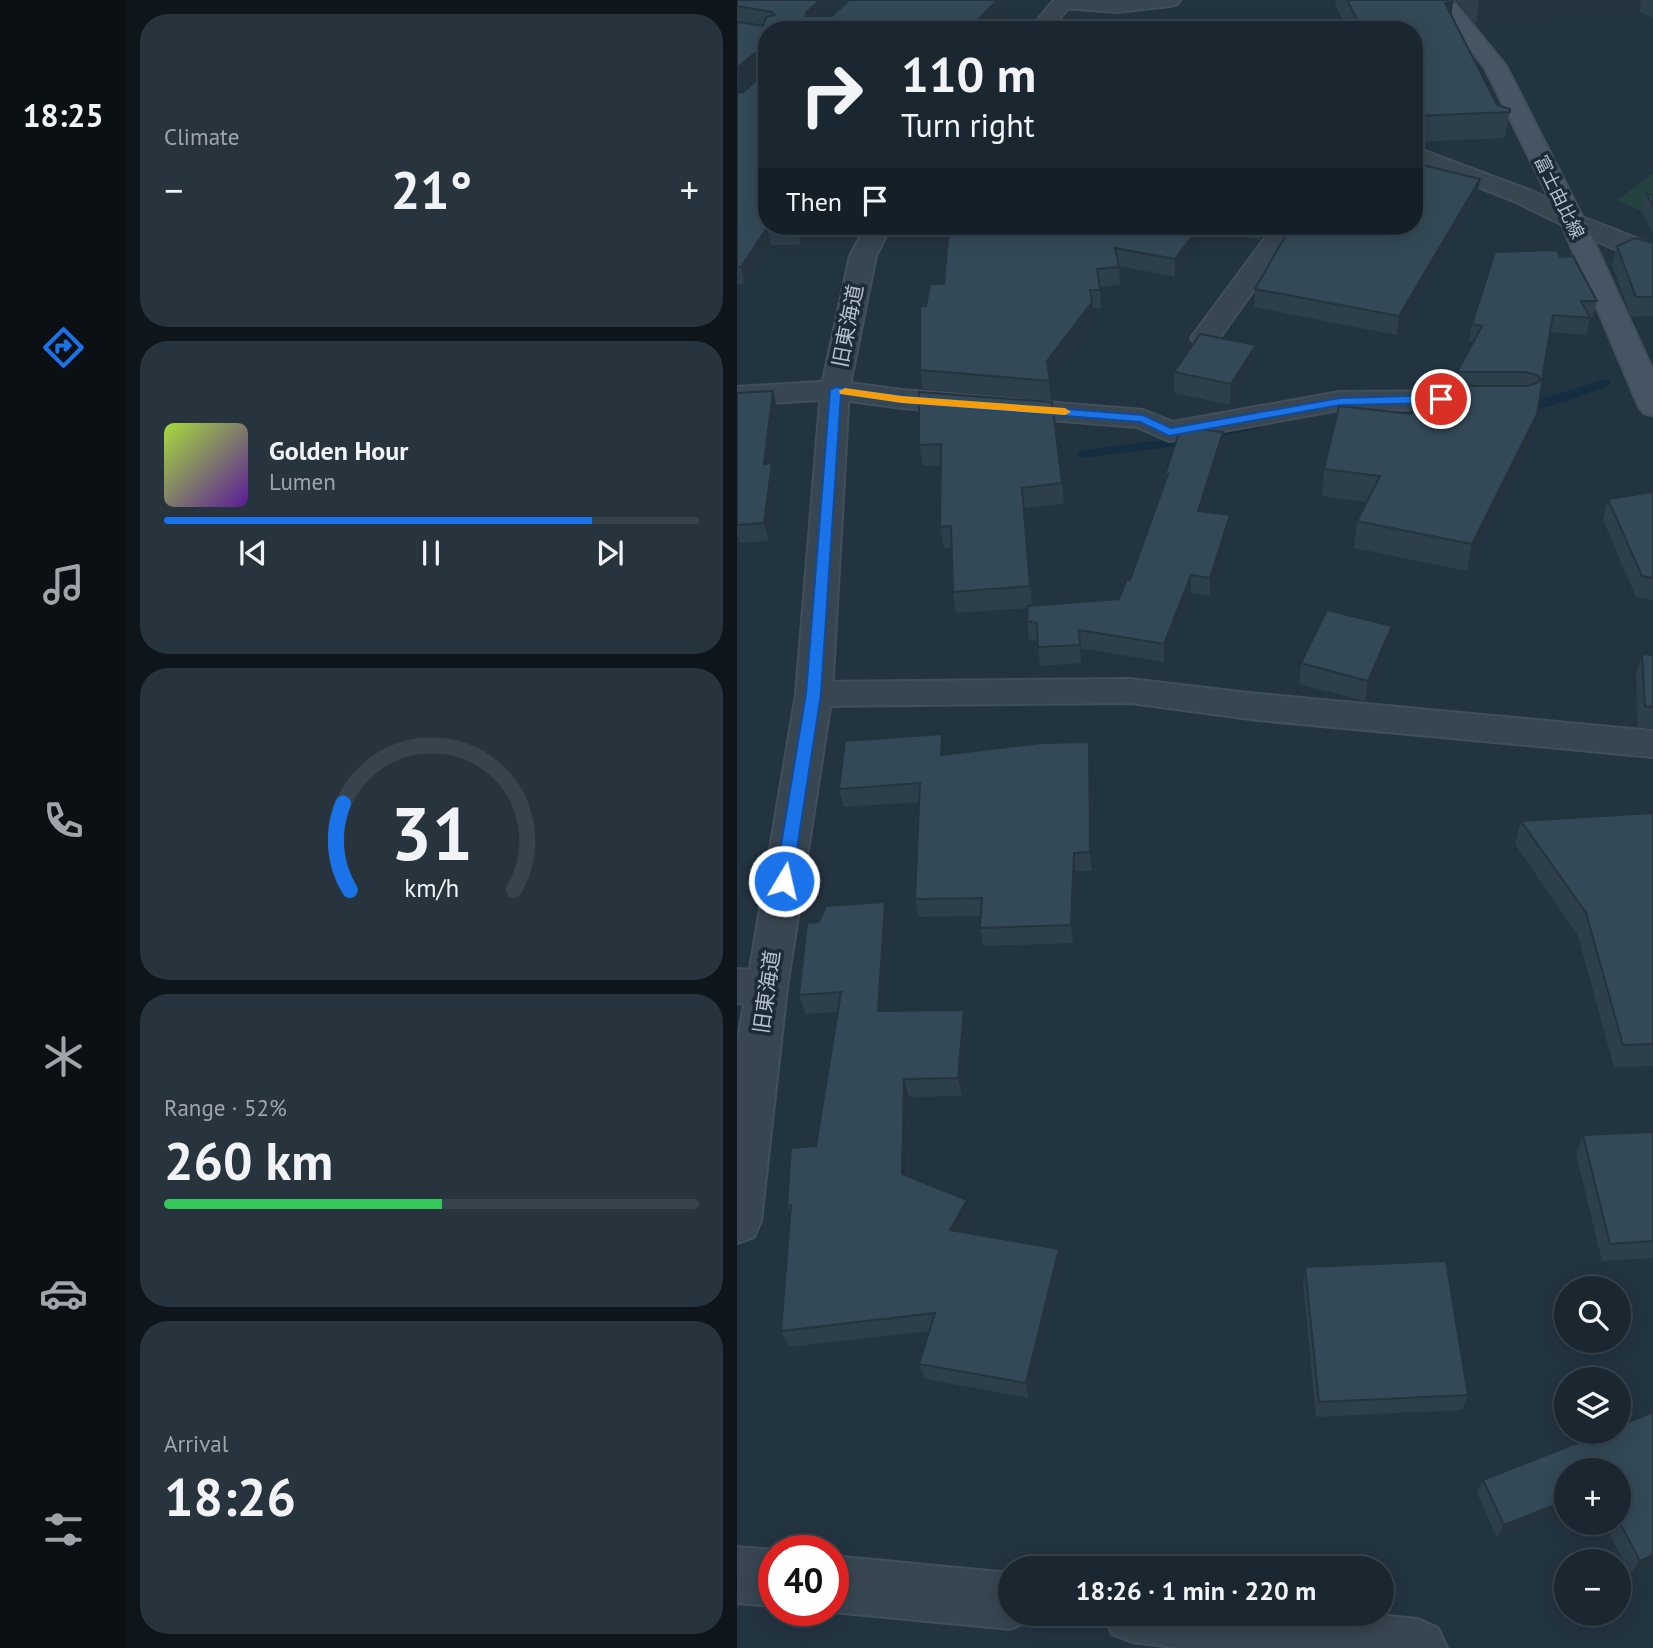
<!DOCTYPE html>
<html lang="en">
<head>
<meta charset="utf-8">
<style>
  :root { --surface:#1a2731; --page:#27333d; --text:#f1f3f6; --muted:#9fa5ab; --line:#38444d; --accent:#1a73e8 }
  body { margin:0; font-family:"PT Sans","Noto Sans JP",sans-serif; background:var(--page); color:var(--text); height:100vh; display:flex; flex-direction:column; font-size:26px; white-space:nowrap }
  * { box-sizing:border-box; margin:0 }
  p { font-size:23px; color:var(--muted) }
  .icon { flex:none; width:38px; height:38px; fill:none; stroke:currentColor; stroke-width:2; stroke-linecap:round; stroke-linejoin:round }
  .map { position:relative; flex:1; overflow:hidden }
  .details { display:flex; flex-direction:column; gap:14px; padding:14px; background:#0e151b; width:611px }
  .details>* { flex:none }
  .hud { position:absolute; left:21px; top:21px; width:665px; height:214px; border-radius:28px; box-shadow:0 4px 18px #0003,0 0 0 2px var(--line); background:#1a2731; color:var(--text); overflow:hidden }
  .tools { position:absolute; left:817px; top:1276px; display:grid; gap:14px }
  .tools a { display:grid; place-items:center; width:77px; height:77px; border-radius:50%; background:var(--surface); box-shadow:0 4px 18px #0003,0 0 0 2px var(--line); font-size:35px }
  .speed { position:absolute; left:21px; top:1535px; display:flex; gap:14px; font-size:35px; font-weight:700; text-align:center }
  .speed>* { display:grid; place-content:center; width:91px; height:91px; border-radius:50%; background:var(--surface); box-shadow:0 4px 18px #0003,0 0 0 2px var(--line); line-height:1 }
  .speed .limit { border:10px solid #d22; background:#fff; color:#111 }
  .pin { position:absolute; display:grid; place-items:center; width:60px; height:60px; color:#fff; margin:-30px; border:4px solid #fff; border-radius:50%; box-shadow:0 2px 7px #0007 }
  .me { position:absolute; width:77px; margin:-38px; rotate:9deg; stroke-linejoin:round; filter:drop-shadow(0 0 5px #0008) }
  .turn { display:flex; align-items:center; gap:24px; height:147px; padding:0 28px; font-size:32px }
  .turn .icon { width:91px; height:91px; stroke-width:2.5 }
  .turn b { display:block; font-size:49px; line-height:60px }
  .then { display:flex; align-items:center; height:66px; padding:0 28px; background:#0003; gap:14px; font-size:26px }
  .big { font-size:52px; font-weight:800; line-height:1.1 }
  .details .widget { flex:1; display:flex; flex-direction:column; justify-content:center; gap:10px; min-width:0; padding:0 24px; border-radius:28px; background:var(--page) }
  .details .dial { align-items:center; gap:0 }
  .dial svg { height:182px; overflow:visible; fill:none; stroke:var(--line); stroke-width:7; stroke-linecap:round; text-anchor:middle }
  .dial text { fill:var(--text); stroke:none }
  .song { display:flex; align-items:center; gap:21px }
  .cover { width:84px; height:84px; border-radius:10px; background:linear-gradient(135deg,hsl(80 70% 55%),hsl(270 70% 35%)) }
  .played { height:7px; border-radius:4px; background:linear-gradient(90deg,var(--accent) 80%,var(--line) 80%) }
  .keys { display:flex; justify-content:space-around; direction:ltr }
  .heat { display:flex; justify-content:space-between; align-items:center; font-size:38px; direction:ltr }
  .charge { height:10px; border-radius:5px; background:linear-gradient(90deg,#34c759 52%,var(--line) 0) }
  .trip { position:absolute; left:261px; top:1556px; width:396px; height:70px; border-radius:35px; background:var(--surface); box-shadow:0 4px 18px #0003,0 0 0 2px var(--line); font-weight:800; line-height:70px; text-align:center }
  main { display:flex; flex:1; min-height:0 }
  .menu { display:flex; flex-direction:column; width:126px; justify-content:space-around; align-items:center; background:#0a1014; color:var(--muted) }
  .menu .icon { width:49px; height:49px }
  .menu .on { color:var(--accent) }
  .menu b { font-size:32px; color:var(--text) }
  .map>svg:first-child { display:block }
</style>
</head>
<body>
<main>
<nav class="menu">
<b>18:25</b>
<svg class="icon on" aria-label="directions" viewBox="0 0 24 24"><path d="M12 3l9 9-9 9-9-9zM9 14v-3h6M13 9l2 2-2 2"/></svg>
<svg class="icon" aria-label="music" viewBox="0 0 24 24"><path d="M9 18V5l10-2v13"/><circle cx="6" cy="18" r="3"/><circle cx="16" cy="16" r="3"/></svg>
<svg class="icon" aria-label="phone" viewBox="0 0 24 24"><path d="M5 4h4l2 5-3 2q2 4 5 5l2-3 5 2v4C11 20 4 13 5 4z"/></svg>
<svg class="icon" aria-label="climate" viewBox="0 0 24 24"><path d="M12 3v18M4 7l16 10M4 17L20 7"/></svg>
<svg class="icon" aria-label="car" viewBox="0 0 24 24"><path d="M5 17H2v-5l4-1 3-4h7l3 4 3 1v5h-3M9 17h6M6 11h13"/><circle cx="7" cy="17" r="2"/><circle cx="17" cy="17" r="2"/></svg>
<svg class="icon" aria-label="filters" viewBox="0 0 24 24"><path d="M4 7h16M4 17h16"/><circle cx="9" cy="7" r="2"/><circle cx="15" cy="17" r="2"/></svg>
</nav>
<section class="details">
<div class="widget"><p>Climate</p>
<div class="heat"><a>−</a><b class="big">21°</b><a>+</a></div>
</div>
<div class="widget">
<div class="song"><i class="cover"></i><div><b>Golden Hour</b><p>Lumen</p></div></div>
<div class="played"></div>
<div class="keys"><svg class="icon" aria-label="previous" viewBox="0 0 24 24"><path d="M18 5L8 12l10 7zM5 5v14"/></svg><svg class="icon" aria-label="pause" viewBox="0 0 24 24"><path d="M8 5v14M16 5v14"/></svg><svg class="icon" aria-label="next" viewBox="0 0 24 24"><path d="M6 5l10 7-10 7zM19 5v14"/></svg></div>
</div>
<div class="widget dial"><svg viewBox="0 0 100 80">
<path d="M14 69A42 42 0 1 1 86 69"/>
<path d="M14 69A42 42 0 0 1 11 31" stroke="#1a73e8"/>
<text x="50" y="56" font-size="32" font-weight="700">31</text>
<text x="50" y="72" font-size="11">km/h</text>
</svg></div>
<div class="widget"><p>Range · 52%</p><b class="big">260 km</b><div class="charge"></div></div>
<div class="widget"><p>Arrival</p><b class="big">18:26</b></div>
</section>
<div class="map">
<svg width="917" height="1648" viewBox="0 0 917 1648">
  <rect width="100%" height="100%" fill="#233441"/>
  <path fill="#254241" d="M916,174V216L880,200Z"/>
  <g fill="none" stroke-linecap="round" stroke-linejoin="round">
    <path fill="#152d40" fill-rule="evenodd" d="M869,379L873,381V385C854,392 791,419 776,408Z
      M519,421L523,422V428L433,447L346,458L340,454L346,450L433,439Z"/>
    <g stroke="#404f5a" stroke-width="4">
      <path id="minor" d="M317,0H443L440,4L433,6L380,12L326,8L319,6Z
        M677,147L797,192L844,215L847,220L844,225L835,227L826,225L779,202L677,162Z
        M537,226H563L478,344L468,346L458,344L454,338Z
        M98,381L165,390L406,410L436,422L602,392L732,391L742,394L746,400L742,406L732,409L602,410L432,441L400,427L165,408L98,399L0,405V387Z
        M393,679L521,694L917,731V757L521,720L393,703L77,706L64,703L59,694L64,685L77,682Z
        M0,969L29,971L44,976L50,988L44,1000L29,1005L0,1003Z"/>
    </g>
    <g stroke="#404f5a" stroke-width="4">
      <path id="tertiary" d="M317,0H338L313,30H292Z
        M835,213L917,245V262L873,247L826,225L823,220L826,215Z
        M129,226H154L139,256L112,390L95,694L50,988L24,1221L17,1237L0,1243V1046L59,694L84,390L113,256Z
        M0,1547L38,1550L37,1606L0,1603Z
        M96,1556L273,1573V1614H296L293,1621L273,1629L96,1612L92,1610H96Z
        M367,1614H630L681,1619L701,1628L710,1648H444L395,1642L375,1634Z"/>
    </g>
    <g stroke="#404f5a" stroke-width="4">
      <path id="secondary" d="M695,0H715L769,66L847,220L917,373V416L907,413L902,407L823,220L748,68Z"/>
    </g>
    <use href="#minor" fill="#374651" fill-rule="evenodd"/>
    <use href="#tertiary" fill="#374651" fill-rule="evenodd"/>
    <use href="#secondary" fill="#455564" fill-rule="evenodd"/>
  </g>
  <path fill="#2d3f4b" d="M0,0H101L84,16H95L276,0L248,30H30V226H71L64,245H34L8,285L0,284V93L6,92L28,73V68H22L0,87V22L27,25L0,21Z
    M599,0H714L716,2L714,16L760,105L773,109L768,138L677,142V30H611L598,5Z
    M718,0H916V19L902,11L739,25Z
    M909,193L916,196V233L905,212Z
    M740,197L660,335L517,307L518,289Z
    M212,226H535L523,240L473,230L438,277L382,266L383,285L363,287L364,308H355L356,320L312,379L314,400L186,389L183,370L189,306L207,284Z
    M916,243V316L894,317L875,265L880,246Z
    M823,257L860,301L856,317L853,318L849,335L813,332L795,441L730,571L617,548L620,521L630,502L585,496L587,469L674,414L705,393L718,386L720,372L736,342L732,341L735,324Z
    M518,366L493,405L437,393V372Z
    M182,392L325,483L327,504L287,508L295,605L382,599L393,580L428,484V475L486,432V451L467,511L493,515V533L473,596L454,593L427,662L343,648L344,663L303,666L301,641L292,640L290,621L291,608L219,613L216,592L215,547L207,548L203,527L204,465L186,466L182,445Z
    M0,393L40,408L34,463L39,482L32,541L3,543L0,563Z
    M916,492V600L899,597L866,520L871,499Z
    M652,647L628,701L562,684L564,663Z
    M905,654L916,655V729L901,727L899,675Z
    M352,742L354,760L355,871H338L336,943L246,946L243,928L244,916L182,917L178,899L183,802L107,807L102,789L208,754Z
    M916,813V1066L877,1067L841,936L778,844L784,821Z
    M82,922H153L147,1011L227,1010L231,1029L225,1096L172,1097L171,1176L235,1217L226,1232L325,1266L292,1398L188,1379L182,1364L193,1331L52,1347L44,1331L53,1213L50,1205L79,1146L101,1012L69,1014L62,995Z
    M916,1132V1258L865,1261L839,1154L846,1135Z
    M568,1267L731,1395L725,1410L579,1417L566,1283Z
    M916,1412V1563L893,1574L867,1522H882V1470H830V1510L760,1538L740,1493L746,1480Z"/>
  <path fill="#24333d" d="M83,0H101L72,30L69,13Z
    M260,0H276L248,30H232Z
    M742,0H904L902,11L739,25Z
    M716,2L713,27L708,3Z
    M18,53L22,68L0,87V68Z
    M743,179L740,197L660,335L662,316Z
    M61,226H71L64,245L60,228Z
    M463,226H473V230L438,277V259Z
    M524,226H535L523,240Z
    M30,228L34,245L8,285L4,267Z
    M355,302L356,320L312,380L310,361Z
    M519,345L518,366L493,405L494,384Z
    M36,391L40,408L32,482L27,464Z
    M800,414L795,441L730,571L735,544Z
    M486,432V451L461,529V511Z
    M35,463L39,482L32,541L27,523Z
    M493,515V533L473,596V578Z
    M0,533L3,543L0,563Z
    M454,575V593L427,662V644Z
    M655,626L652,647L628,701L631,681Z
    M205,734L208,753V773L204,755Z
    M352,742L354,760L355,871L353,852Z
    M337,853L338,871L336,943L334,925Z
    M148,902L153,922L146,1030L141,1011Z
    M227,1010L231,1029L225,1096L221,1078Z
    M167,1079L172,1097L170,1192L165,1174Z
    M230,1200L235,1217L218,1247L213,1230Z
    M322,1249L325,1266L292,1398L289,1383Z
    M830,1500V1510L760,1538L767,1525Z
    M916,1555V1563L893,1574L903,1561Z"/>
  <path fill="#344957" stroke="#24333d" stroke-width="2" d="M0,0H83L69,13V16H95L112,0H260L232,30H30V226H61L60,228H30L4,267H0V93L6,92L28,73V52L18,53L0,68V22L26,26L29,17L38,15L35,12L0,6Z
    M610,0H714L716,2L708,3L760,105L773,109V112L677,116V30H626Z
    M677,163L743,179L662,316L518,289L554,226H677Z
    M909,193L916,196V206Z
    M212,226H463L438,259L378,248L382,267L360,269L363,290H353L355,302L310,361L313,381L183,370V306H189L193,284H207Z
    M899,238L916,243V297H899L880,246Z
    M820,250L823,257L836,256L860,301H844L853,318L816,315L805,379L804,380L800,375L789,372H720L745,326L735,324L758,252Z
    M463,334L519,345L494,384L437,372Z
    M806,378L800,414L735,544L620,521L643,476L587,469L602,406L674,414L684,394L705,393L709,386H791L802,382Z
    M36,391L27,464L35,463L27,523L0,525V393Z
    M182,392L315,402L325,483L285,488L293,586L216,592L214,526L203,527L204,444L182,445Z
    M444,427L486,432L461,511L493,515L473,578L454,575L427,644L342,630L343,645L301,647L300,623L290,621L291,606L382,599L390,579L393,580L431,474L428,475Z
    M916,492V578L905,576L871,499Z
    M590,610L655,626L631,681L564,663Z
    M905,654L916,655V707L908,706Z
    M205,734L204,755L304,743L352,742L353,852L337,853L334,925L243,928L245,898L178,899L183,783L102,789L108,741Z
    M916,813V1044L886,1045L849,913L784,821Z
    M148,902L141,1011L227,1010L221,1078L167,1079L165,1174L230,1200L213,1230L322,1249L289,1383L182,1364L198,1313L44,1331L54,1205H50L54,1148L79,1146L104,992L62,995L70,923L82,922L89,906Z
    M916,1132V1241L873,1244L846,1135Z
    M709,1261L731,1395L582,1402L568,1267Z
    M916,1412V1555L903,1561L882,1521V1470H830V1500L767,1525L746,1480L868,1432H882V1426Z"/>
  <path fill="#1a73e8" stroke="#114b97" stroke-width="2" d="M99,387L165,396L406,415L434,428L603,398L704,395L710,399L704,403L603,405L432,436L403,422L165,403L104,394L84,694L55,881L47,887L38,881L69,694L93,390Z"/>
  <path fill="#f59e0b" d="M108,388L165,396L328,408L334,412L328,415L165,403L103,394L102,391Z"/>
  <g text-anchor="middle" stroke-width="7" stroke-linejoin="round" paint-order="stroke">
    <g font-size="18" fill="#b3c0cb" stroke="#1c2b36">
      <text transform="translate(822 197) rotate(64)" y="6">富士由比線</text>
    </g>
    <g font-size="21" fill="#b3c0cb" stroke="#1c2b36">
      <text transform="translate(111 326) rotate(-79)" y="7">旧東海道</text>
      <text transform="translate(30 992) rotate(-82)" y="7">旧東海道</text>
    </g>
  </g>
</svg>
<div class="tools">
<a><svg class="icon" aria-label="search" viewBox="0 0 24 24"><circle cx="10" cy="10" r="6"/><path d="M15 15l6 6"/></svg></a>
<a><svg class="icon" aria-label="layers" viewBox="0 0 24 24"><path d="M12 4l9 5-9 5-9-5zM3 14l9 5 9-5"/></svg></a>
<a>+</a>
<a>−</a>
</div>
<div class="speed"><div class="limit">40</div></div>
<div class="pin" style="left:704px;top:399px;background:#d93025"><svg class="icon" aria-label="arrive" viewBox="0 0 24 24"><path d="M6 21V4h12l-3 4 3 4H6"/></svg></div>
<svg class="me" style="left:47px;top:881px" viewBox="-20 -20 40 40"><circle r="17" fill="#1a73e8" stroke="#fff" stroke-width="3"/><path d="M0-11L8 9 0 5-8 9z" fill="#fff"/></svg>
<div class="trip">18:26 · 1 min · 220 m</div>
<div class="hud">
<div class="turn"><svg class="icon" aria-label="right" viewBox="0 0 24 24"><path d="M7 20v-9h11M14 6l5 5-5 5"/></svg><div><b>110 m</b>Turn right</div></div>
<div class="then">Then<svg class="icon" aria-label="arrive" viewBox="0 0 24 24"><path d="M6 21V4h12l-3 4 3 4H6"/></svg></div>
</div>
</div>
</main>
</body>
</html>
